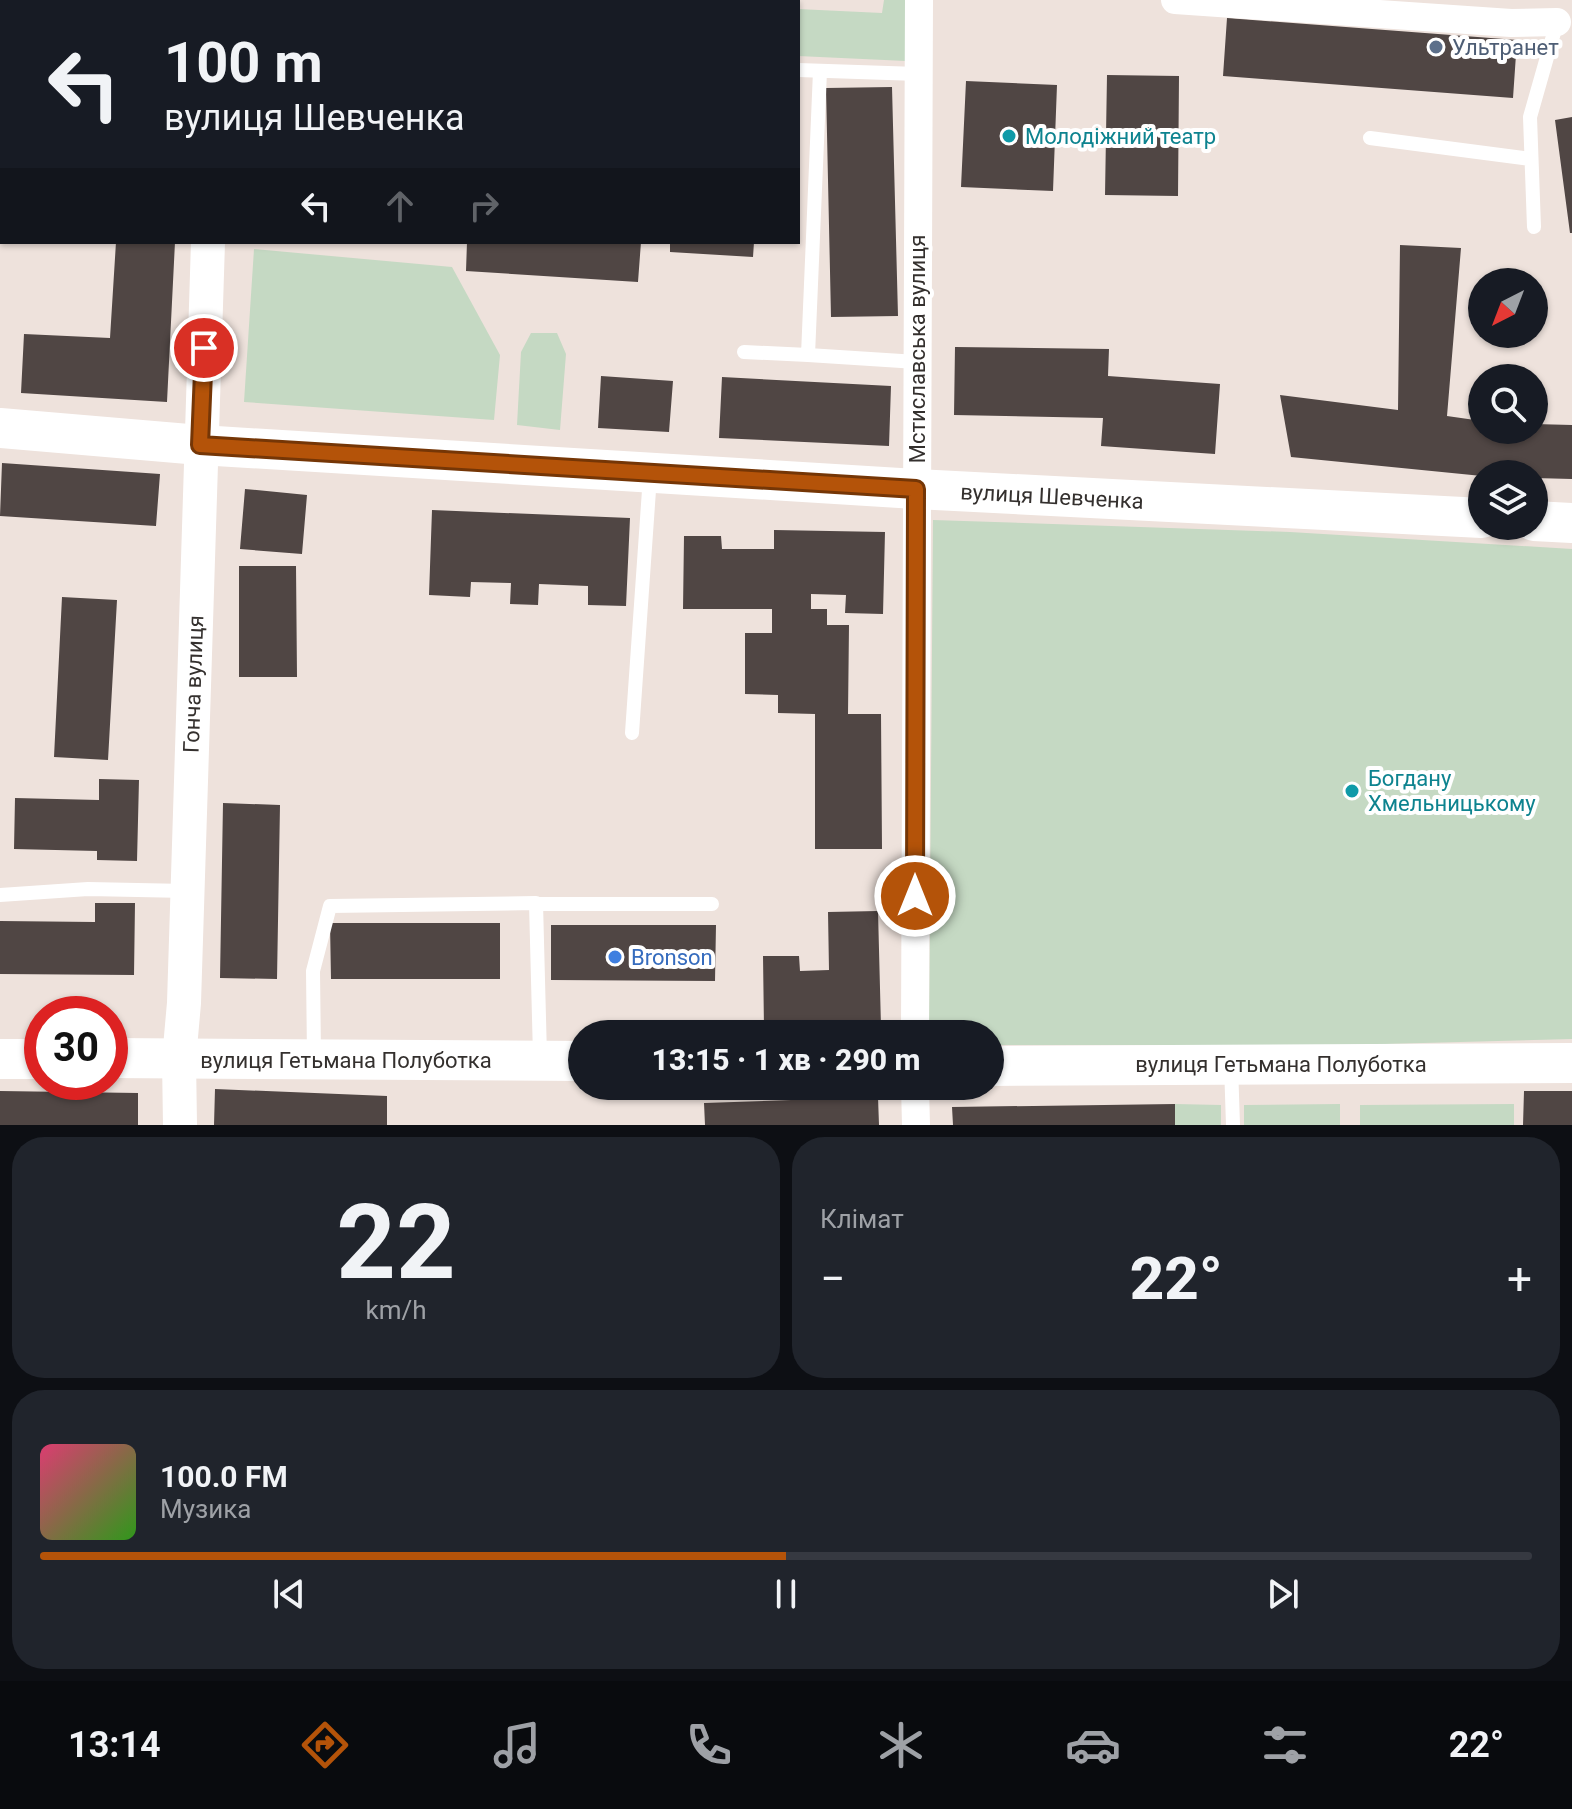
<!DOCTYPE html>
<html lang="uk">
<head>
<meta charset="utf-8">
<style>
  :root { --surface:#171b24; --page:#20242c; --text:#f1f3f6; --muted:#9ea1a6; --line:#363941; --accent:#b45309 }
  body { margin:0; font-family:Roboto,sans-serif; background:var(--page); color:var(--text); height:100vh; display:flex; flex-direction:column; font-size:30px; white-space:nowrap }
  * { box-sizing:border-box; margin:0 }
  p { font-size:26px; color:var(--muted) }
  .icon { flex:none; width:44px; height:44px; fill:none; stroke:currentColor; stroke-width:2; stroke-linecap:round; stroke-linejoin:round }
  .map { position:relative; height:1125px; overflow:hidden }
  .panel { display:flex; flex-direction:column; gap:12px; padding:12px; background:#0d0f14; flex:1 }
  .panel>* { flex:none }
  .banner { position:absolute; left:0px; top:0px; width:800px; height:244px; box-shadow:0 2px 6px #0004; background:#171b24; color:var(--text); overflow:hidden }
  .needle { width:52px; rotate:222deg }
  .tools { position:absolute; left:1468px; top:268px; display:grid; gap:16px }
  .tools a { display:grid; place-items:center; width:80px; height:80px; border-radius:50%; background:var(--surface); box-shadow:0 2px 6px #0004; font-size:40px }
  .speed { position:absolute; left:24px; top:996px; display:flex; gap:16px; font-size:40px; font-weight:700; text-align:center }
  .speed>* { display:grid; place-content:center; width:104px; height:104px; border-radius:50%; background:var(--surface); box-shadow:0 2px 6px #0004; line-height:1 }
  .speed .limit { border:12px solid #d22; background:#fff; color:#111 }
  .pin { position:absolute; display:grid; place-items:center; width:68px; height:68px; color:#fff; margin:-34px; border:4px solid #fff; border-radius:50%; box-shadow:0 2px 8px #0007 }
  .me { position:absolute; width:88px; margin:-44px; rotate:0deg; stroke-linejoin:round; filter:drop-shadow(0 0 6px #0008) }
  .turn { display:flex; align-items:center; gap:28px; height:168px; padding:0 32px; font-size:36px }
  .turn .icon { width:104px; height:104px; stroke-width:2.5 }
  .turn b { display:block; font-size:56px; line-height:68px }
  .lanes { display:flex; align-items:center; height:76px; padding:0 32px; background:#0003; justify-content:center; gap:40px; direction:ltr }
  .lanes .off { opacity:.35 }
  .big { font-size:60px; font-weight:800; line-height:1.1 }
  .panel .card { flex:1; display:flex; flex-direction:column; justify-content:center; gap:12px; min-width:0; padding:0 28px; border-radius:32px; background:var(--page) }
  .panel .dial { align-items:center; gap:0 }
  .dial b { font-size:104px; line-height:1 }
  .song { display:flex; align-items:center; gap:24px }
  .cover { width:96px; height:96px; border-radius:12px; background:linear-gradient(135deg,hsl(340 70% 55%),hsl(110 70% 35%)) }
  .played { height:8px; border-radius:4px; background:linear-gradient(90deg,var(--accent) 50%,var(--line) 50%) }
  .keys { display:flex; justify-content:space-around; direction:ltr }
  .heat { display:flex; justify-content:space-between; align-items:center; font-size:44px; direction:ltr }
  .panel .tiles { flex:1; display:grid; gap:12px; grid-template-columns:1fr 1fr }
  .card:last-child { grid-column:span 2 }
  .trip { position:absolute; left:568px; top:1020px; width:436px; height:80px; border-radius:40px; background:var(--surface); box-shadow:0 2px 6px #0004; font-weight:800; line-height:80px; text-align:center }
  .tab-bar { display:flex; height:128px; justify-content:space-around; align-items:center; background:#090b0e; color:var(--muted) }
  .tab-bar .icon { width:56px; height:56px }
  .tab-bar .on { color:var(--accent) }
  .tab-bar b { font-size:36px; color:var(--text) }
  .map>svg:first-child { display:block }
</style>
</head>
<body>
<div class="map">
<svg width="1572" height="1125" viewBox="0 0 1572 1125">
  <rect width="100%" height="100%" fill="#eee2dc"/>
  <path fill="#c5d9c3" d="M884,0H909L906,61L798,56V9L882,13Z
    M254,249L452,267L500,355L494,420L244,402Z
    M531,333H557L566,354L560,430L517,425L521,352Z
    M933,520L1290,532L1572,549V1039L1348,1045H990V1034H929Z
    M1175,1104L1221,1105V1125H1175Z
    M1340,1104V1125H1244V1105Z
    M1514,1104V1125H1360V1105Z"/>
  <path fill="#504644" d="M1227,18L1517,40L1513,98L1223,76Z
    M1107,75L1179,76L1178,196L1105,195Z
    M966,81L1057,85L1053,191L961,187Z
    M892,87L898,316L831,317L826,88Z
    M1572,117V233H1570L1555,120Z
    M116,242H175L167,402L21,393L24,334L110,338Z
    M467,242H641L638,282L466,271Z
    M670,242H754L753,257L670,252Z
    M1400,245L1461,248L1447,416L1482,421V430H1534V424L1572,425V479L1534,478V474L1482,476L1291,457L1280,395L1398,410Z
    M955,347L1109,349L1108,376L1220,384L1215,454L1101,446L1103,418L954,415Z
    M601,376L673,381L669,432L598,428Z
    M722,377L891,386L889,446L719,438Z
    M2,463L160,474L156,526L0,516Z
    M245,489L307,495L302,554L240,549Z
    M432,510L630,518L626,606L588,605V586L539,584L538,605L510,604L511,583L471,582L470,597L429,595Z
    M774,530L885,532L883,614L845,613L846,595L811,594V609H827V625H849L848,714H881L882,849H815V714L778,713V695L745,694V633H772V609H683L684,536H721L722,549H774Z
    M239,566H296L297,677H239Z
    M62,597L117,600L108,760L54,757Z
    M99,779L139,780L137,861L97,860V851L14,849L15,798L99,800Z
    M223,803L280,805L277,979L220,978Z
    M95,903H135L134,975L0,974V921L95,922Z
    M878,911L881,1027L764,1029L763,956H799L800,971L829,970L828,912Z
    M330,923H500V979H331Z
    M551,925H716L715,981L551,980Z
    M215,1089L387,1096V1125H214Z
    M0,1091L138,1093V1125H0Z
    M1524,1091H1572V1125H1523Z
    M878,1097L879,1125H705L704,1103Z
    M1175,1104V1125H953L952,1107Z"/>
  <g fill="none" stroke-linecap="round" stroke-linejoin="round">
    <path stroke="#fff" stroke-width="14" d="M798,70L918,74
      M820,71L808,355L917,362
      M1370,138L1531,159
      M1534,227L1530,117L1557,22
      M744,352L808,355
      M632,733L650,476
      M0,895L88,889L187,891
      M536,904H712
      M314,1055L313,971L330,906L536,903L540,1056
      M1231,1065L1233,1125"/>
    <path stroke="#fff" stroke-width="28" d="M1175,0L1511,23L1557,22
      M915,1034L919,0
      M915,1086L916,1125"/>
    <path stroke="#fff" stroke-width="34" d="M217,2V0
      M180,1125L179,1059L184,1003L208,242"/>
    <path stroke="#fff" stroke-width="40" d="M0,428L200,445L916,489L1482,518
      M1534,521L1572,523
      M110,1058L582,1061
      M0,1059H42
      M990,1066L1572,1063"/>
  </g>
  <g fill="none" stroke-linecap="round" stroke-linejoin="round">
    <g stroke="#753606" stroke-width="20">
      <path id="route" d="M204,348L200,445L916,489L915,896"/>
    </g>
    <use href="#route" stroke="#b45309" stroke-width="14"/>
  </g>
  <circle fill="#5c6f8a" stroke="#fff" stroke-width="3" cx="1436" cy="47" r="8"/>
  <g fill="#0f9aa8" stroke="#fff" stroke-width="3">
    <circle cx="1009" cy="136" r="8"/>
    <circle cx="1352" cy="791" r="8"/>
  </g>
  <circle fill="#3f7fe0" stroke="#fff" stroke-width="3" cx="615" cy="957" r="8"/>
  <g text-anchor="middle" stroke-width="8" stroke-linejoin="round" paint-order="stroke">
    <g font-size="22" fill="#4e5e75" stroke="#fff" text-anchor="start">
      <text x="1452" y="55">Ультранет</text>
    </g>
    <g font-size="22" fill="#0d838f" stroke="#fff" text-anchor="start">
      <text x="1025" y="144">Молодіжний театр</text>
      <text x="1368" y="786">Богдану<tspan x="1368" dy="25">Хмельницькому</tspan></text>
    </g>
    <g font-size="22" fill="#34302e" stroke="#fff">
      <text transform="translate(917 349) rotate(-90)" y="8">Мстиславська вулиця</text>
      <text transform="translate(1052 496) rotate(3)" y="8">вулиця Шевченка</text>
      <text transform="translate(193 684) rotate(-88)" y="8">Гонча вулиця</text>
      <text x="346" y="1068">вулиця Гетьмана Полуботка</text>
      <text x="1281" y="1072">вулиця Гетьмана Полуботка</text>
    </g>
    <g font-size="22" fill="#366cbe" stroke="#fff" text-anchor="start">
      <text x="631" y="965">Bronson</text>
    </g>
  </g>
</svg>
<div class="tools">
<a><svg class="needle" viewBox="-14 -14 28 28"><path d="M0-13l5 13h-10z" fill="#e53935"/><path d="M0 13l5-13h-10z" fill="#9ea1a6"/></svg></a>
<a><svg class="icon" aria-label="search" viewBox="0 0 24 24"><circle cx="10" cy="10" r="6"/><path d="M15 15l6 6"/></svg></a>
<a><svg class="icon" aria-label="layers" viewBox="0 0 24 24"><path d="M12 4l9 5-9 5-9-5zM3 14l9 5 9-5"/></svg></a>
</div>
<div class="speed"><div class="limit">30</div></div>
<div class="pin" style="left:204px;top:348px;background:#d93025"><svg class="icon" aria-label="arrive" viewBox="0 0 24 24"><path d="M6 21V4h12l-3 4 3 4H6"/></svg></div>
<svg class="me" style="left:915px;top:896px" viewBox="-20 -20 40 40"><circle r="17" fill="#b45309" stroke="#fff" stroke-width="3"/><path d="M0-11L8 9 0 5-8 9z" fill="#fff"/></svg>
<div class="trip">13:15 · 1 хв · 290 m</div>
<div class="banner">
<div class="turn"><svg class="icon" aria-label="left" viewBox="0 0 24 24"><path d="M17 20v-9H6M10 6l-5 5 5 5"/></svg><div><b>100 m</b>вулиця Шевченка</div></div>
<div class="lanes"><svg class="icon" aria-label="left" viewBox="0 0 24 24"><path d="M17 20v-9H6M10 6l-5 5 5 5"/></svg><svg class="icon off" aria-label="ahead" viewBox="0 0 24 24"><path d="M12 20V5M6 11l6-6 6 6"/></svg><svg class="icon off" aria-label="right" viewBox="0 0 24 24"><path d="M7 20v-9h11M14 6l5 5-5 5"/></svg></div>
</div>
</div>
<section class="panel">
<div class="tiles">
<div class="card dial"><b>22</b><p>km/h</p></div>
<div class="card"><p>Клімат</p>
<div class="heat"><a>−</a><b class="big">22°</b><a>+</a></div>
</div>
<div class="card">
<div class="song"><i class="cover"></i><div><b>100.0 FM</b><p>Музика</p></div></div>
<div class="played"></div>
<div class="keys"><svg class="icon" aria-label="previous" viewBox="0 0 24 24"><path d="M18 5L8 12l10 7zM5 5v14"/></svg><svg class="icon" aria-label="pause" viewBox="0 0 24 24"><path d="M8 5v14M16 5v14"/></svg><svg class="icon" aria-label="next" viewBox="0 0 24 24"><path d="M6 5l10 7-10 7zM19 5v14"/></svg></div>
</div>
</div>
</section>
<nav class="tab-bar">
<b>13:14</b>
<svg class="icon on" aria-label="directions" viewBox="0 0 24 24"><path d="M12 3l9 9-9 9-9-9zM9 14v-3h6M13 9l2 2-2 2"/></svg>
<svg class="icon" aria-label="music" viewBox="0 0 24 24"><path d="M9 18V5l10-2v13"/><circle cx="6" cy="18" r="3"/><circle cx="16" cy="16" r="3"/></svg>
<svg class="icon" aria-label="phone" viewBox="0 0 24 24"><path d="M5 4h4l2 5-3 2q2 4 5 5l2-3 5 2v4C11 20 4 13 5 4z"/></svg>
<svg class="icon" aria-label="climate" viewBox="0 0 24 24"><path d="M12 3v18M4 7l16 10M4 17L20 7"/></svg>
<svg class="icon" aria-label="car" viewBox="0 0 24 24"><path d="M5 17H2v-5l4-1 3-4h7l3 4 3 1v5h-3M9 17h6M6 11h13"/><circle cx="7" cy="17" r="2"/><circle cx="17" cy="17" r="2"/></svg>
<svg class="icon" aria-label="filters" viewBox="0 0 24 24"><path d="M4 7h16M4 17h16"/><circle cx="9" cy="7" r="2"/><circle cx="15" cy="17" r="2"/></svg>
<b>22°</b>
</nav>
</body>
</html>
